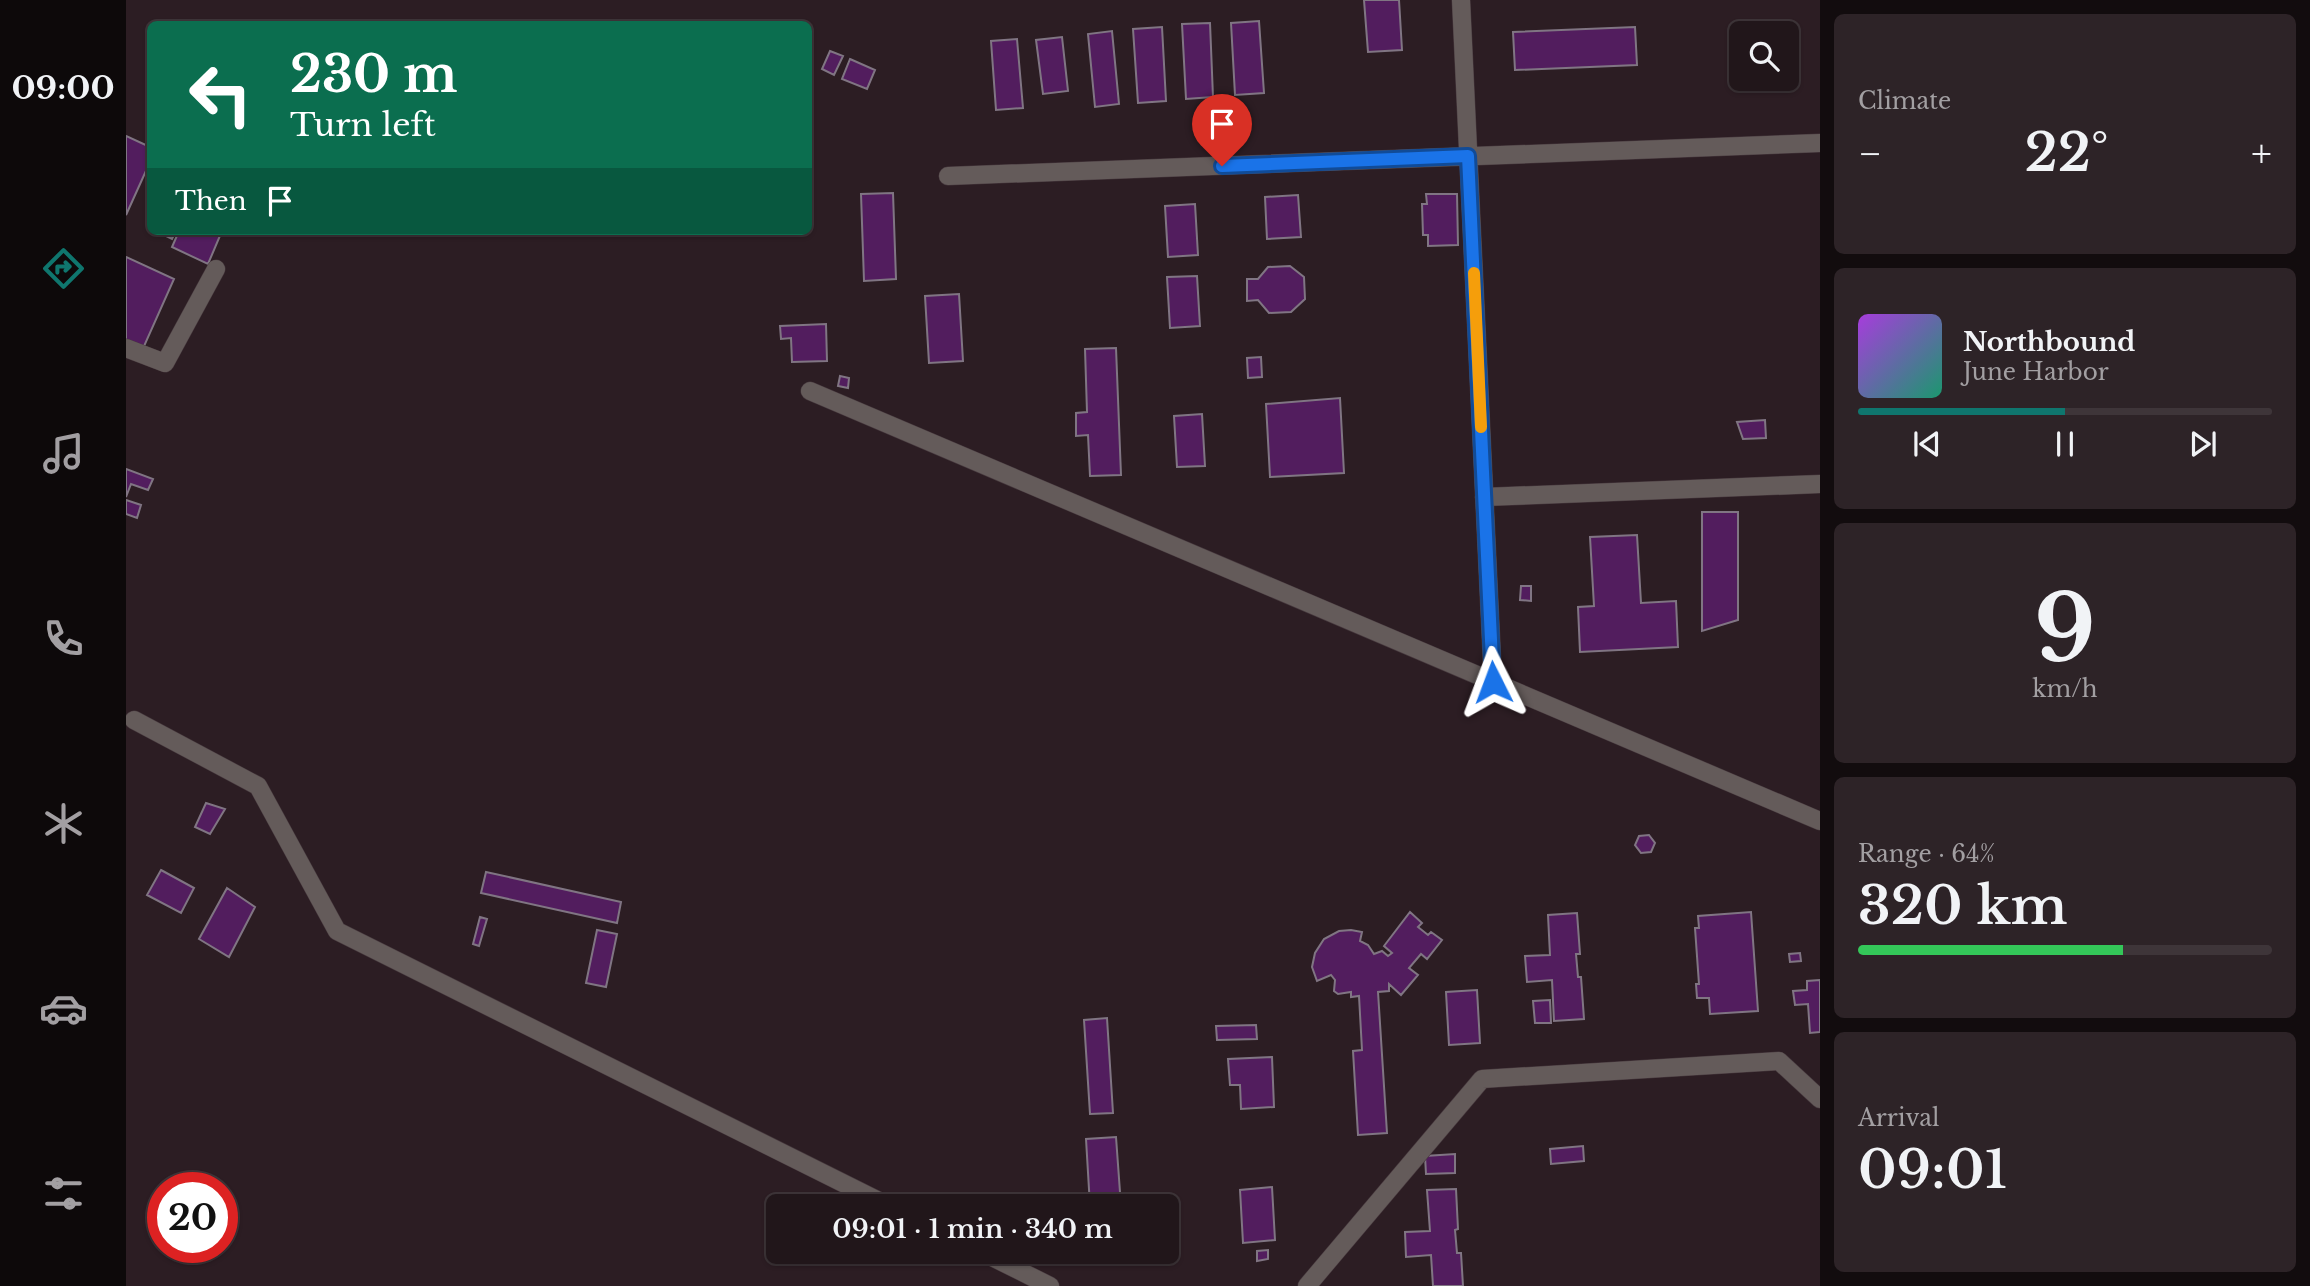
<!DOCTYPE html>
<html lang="en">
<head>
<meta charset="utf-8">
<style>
  :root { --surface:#21161a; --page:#2d2327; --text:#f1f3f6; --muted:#a29fa2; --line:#3e3539; --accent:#0f766e }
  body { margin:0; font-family:"Libre Baskerville",serif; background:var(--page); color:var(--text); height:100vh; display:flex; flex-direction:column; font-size:26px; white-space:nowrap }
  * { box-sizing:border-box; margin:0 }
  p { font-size:23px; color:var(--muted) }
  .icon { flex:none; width:38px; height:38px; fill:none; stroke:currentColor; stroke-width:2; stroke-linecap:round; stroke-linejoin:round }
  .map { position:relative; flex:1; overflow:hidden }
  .side { display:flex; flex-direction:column; gap:14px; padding:14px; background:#120c0e; width:490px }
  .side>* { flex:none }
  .banner { position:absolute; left:21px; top:21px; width:665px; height:214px; border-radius:10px; box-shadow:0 2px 5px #0004,0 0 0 2px var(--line); background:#0b6e4f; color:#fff; overflow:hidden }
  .buttons { position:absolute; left:1603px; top:21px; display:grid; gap:14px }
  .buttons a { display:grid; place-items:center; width:70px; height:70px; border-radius:10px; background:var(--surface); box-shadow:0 2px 5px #0004,0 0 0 2px var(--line); font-size:35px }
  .speed { position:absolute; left:21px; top:1172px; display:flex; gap:14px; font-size:35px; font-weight:700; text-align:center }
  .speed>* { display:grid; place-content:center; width:91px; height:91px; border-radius:50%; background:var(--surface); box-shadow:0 2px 5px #0004,0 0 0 2px var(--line); line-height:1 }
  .speed .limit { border:10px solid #d22; background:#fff; color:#111 }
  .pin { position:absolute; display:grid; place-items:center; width:60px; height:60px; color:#fff; margin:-72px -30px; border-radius:50% 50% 50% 0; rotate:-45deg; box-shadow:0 0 7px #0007 }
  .pin .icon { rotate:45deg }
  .me { position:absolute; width:77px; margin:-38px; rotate:357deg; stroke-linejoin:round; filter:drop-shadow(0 0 5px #0008) }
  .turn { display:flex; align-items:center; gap:24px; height:147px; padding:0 28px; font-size:32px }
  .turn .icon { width:91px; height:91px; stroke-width:2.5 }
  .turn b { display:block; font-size:49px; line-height:60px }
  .then { display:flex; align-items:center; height:66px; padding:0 28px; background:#0003; gap:14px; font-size:26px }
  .big { font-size:52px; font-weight:600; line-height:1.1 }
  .side .widget { flex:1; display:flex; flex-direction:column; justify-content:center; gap:10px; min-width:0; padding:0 24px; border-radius:10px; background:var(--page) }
  .side .dial { align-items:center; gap:0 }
  .dial b { font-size:91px; line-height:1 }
  .song { display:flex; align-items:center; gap:21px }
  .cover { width:84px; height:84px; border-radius:10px; background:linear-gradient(135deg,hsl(280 70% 55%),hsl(160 70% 35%)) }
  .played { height:7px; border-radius:4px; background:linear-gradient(90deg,var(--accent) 50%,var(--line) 50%) }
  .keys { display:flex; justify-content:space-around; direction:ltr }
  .heat { display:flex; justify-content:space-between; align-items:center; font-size:38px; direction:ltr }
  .charge { height:10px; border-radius:5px; background:linear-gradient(90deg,#34c759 64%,var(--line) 0) }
  .trip { position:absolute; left:640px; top:1194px; width:413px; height:70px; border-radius:10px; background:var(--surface); box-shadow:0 2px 5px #0004,0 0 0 2px var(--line); font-weight:600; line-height:70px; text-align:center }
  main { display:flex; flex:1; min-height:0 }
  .tabs { display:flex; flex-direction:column; width:126px; justify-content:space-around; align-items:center; background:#0d090a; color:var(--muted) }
  .tabs .icon { width:49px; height:49px }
  .tabs .current { color:var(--accent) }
  .tabs b { font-size:32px; color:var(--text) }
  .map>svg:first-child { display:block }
</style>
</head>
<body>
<main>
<nav class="tabs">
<b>09:00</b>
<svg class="icon current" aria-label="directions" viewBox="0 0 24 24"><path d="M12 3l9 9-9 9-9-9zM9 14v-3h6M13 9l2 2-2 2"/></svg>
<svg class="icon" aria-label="music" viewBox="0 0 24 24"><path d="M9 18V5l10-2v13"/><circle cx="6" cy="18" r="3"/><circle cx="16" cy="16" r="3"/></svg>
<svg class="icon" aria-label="phone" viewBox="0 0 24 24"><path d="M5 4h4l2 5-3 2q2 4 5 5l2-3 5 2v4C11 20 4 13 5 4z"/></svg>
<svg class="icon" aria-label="climate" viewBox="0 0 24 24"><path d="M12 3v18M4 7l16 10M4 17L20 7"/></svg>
<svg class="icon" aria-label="car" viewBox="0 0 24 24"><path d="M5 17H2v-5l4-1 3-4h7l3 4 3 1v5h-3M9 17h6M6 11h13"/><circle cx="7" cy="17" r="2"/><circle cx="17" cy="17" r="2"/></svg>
<svg class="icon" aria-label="filters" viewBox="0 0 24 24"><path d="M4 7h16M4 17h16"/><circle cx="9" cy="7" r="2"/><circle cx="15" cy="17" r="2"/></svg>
</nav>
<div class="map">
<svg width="1694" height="1286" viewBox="0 0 1694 1286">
  <rect width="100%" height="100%" fill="#2c1d23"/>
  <path fill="#521d5e" stroke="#807583" stroke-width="2" d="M1238,0H1273L1276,50L1242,52Z
    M1133,21L1138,93L1109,95L1105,23Z
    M1084,23L1087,97L1060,99L1056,24Z
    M1036,27L1040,101L1012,103L1007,29Z
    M1509,27L1511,65L1389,70L1387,32Z
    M986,31L993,104L969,107L962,34Z
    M936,37L942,91L917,94L910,40Z
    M891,39L897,108L870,110L865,41Z
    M704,51L717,56L708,75L696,69Z
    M724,59L749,70L741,89L716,79Z
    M0,136L24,147V162L0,215Z
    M767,193L770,279L738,281L735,194Z
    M1300,194H1331L1332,245L1302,246V235H1297L1296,204H1301Z
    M1172,195L1175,237L1141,239L1139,197Z
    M1069,204L1072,255L1042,257L1039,206Z
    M30,231H50L46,239Z
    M53,231H96L82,264L46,247Z
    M0,257L48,279L15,353L0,346Z
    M1164,266L1178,277L1179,299L1165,312L1143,313L1132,300L1121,301V279H1132L1142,267Z
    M1071,276L1074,326L1044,328L1041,277Z
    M833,294L837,361L803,363L799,296Z
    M700,324L701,361L666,362L665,338L655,339L654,326Z
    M990,348L995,475L964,476L962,435L950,436V413L961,412L959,349Z
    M1135,357L1136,377L1122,378L1121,358Z
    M714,376L723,378L722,388L712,386Z
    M1214,398L1218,473L1144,477L1140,404Z
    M1076,414L1079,466L1051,467L1048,416Z
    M1639,420L1640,438L1617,439L1611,422Z
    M0,469L27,479L22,490L5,484L0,497Z
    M0,500L15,505L11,518L0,514Z
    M1576,512H1612V620L1576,631Z
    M1511,535L1515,603L1550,601L1552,647L1454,652L1452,607L1468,606L1464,537Z
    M1395,586H1405V601L1394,600Z
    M80,803L99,809L84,834L69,827Z
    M1523,835L1529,843L1525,852L1515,853L1509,845L1513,836Z
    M35,870L68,888L55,913L21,895Z
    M360,872L495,902L491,923L355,893Z
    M101,888L129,907L103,957L73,939Z
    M1284,912L1296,923L1292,927L1302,935L1305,932L1316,940L1301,959L1295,954L1283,968L1292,975L1275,995L1263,984V991L1252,992L1261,1133L1232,1135L1227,1051L1236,1050L1233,996L1225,997V992L1212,994L1208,991L1209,980L1205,975L1191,981L1186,967L1189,953L1198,939L1213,931L1225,930L1236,932L1234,941L1242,945L1248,954L1256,951L1262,956L1266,953L1258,946Z
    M1625,912L1632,1011L1584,1014L1583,998H1571L1570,984H1573L1569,928H1573L1572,916Z
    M1451,913L1454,954H1450L1452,977H1455L1458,1019L1428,1021L1426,980L1401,982L1399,956L1424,955L1422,915Z
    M354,917L361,919L353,946L347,944Z
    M471,930L491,934L480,987L460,983Z
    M1674,953L1675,961L1664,962L1663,954Z
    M1694,980V1032L1684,1033L1682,1004L1669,1005L1667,991L1681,990V981Z
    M1351,990L1354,1043L1323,1045L1320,992Z
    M1424,1000L1425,1023H1409L1407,1001Z
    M981,1018L987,1113L964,1114L958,1020Z
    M1130,1025L1131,1039L1091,1040L1090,1026Z
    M1146,1057L1148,1107L1115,1109L1114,1085H1104L1102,1059Z
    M990,1137L995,1206H964L960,1139Z
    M1457,1146L1458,1161L1425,1164L1424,1149Z
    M1329,1154V1173L1300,1174L1299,1156Z
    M1146,1187L1149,1240L1117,1243L1114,1190Z
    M1330,1189L1332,1229L1329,1230L1331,1253H1335L1337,1286H1307L1305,1255L1280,1257L1279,1232L1304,1231L1301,1190Z
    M1142,1250V1259L1131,1261V1251Z"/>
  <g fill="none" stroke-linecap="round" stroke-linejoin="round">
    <g stroke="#47393e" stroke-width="19">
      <path id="minor" d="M1335,0L1367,682
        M822,176L1694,143
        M0,348L39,363L90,269
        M684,391L1694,821
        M1358,497L1694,484
        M8,720L132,786L211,931L763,1206
        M854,1251L924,1286
        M1181,1286L1356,1079L1653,1061L1694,1099"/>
    </g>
    <use href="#minor" stroke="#645b5a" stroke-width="18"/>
  </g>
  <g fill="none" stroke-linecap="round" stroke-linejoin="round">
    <g stroke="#114b97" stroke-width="18">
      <path id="route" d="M1096,166L1342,156L1367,682"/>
    </g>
    <use href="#route" stroke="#1a73e8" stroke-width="12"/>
    <path stroke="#f59e0b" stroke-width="12" d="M1348,273L1355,427"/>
  </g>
</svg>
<div class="buttons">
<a><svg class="icon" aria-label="search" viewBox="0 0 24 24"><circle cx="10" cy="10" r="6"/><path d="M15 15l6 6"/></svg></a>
</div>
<div class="speed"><div class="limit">20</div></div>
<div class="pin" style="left:1096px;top:166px;background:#d93025"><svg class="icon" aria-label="arrive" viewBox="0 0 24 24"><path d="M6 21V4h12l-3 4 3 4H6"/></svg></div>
<svg class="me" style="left:1367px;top:682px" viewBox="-20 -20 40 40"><path d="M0-17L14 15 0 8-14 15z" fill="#1a73e8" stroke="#fff" stroke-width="4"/></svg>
<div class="trip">09:01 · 1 min · 340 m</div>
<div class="banner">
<div class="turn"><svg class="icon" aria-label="left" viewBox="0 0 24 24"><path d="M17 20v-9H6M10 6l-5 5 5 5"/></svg><div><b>230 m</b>Turn left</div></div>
<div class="then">Then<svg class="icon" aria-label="arrive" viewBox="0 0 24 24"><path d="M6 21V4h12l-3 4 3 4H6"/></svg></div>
</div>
</div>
<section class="side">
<div class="widget"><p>Climate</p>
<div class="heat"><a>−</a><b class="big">22°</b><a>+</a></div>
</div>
<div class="widget">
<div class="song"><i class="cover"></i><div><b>Northbound</b><p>June Harbor</p></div></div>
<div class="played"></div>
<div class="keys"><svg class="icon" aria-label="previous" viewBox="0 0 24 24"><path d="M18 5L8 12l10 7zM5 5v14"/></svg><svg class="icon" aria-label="pause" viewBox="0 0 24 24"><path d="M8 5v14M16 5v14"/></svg><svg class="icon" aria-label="next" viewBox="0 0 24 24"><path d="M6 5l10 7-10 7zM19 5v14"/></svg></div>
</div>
<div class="widget dial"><b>9</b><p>km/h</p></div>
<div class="widget"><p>Range · 64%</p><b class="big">320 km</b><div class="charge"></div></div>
<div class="widget"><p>Arrival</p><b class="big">09:01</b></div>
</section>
</main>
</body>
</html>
